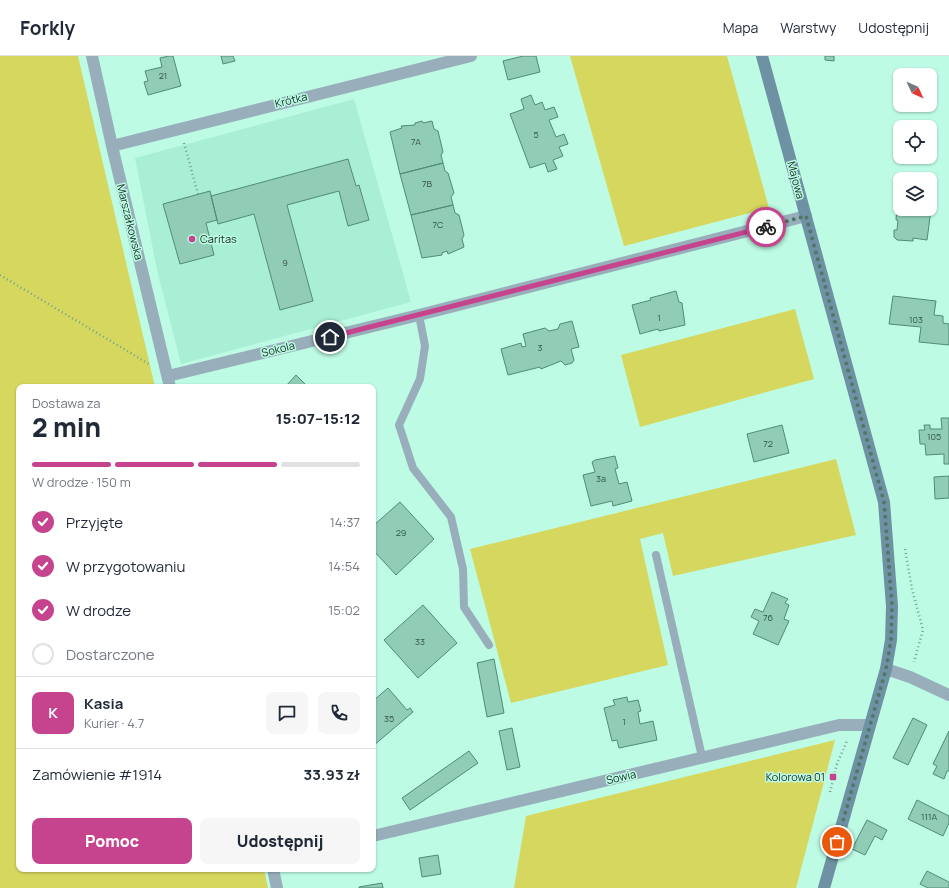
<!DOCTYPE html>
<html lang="pl">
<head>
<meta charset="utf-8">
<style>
	body { margin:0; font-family:Manrope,sans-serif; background:#f6f6f7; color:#1f2937; height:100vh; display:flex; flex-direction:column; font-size:15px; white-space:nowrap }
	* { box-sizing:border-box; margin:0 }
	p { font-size:13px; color:#747a83 }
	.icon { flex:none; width:22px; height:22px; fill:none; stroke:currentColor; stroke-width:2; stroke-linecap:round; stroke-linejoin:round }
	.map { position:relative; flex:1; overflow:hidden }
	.details { position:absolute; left:16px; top:328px; width:360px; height:488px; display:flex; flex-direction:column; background:#fff; border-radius:8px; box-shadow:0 1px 3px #0004 }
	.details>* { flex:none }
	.needle { width:26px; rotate:134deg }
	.buttons { position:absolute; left:893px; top:12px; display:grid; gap:8px }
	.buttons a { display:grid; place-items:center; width:44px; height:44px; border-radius:8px; background:#fff; box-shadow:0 1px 3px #0004; font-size:20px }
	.pin { position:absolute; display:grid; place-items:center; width:34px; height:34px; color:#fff; margin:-17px; border:2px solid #fff; border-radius:50%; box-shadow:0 1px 4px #0007 }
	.courier { position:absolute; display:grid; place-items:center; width:40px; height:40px; margin:-20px; border:3px solid #c6448d; border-radius:50%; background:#fff; color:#222; box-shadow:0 1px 5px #0007 }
	.headline em { font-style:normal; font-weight:800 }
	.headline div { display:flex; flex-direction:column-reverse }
	.headline { display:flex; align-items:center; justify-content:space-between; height:68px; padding:0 16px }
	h1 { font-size:26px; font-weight:800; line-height:30px }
	.bar { display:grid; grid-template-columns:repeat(4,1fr); gap:6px 4px; align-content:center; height:48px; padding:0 16px }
	.bar i { height:5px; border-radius:3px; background:#e0e1e3 }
	.bar .current { background:#c6448d }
	.bar p { grid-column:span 4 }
	.line { display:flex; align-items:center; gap:10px; padding:0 16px; border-top:1px solid #e0e1e3 }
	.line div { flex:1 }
	.round { display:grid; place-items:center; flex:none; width:42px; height:42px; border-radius:8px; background:#f6f6f7 }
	ol { padding:0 16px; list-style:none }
	li { display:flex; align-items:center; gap:12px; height:44px }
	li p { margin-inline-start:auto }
	li .icon { padding:4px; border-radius:50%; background:#c6448d; color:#fff; stroke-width:4 }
	li:last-child { color:#747a83 }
	li i { width:22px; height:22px; border:2px solid #e0e1e3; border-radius:50% }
	.action { display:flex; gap:8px; margin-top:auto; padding:8px 16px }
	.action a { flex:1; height:46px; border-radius:8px; background:#c6448d; color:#fff; font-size:16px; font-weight:800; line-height:46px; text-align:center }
	.action a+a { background:#f6f6f7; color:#1f2937 }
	header { display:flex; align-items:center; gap:24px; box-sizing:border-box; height:56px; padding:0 20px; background:#fff; border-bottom:1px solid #e0e1e3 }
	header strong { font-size:19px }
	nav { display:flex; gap:22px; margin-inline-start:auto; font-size:14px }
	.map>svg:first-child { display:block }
	.built { fill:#a9efd5 }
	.green { fill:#d6d75e }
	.building { fill:#90ccb6; stroke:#518b77 }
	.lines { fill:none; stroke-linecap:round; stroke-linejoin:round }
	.path { stroke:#74a191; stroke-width:2.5; stroke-dasharray:1 3; stroke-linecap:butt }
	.lane { stroke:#98afbb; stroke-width:8 }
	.street { stroke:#98afbb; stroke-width:12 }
	.secondary { stroke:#6e92a3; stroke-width:12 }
	.done { stroke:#507668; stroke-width:4; stroke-dasharray:0 7.2 }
	.route { stroke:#c6448d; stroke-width:5 }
	.poi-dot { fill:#c6448d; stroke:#bdfbe4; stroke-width:1.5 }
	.labels { text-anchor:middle; stroke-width:3; stroke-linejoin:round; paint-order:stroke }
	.number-label { font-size:9px; fill:#34564a }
	.street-label { font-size:11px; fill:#162e26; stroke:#bdfbe4 }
	.poi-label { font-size:11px; fill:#162e26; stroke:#bdfbe4; text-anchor:start }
</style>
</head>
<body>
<header>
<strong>Forkly</strong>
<nav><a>Mapa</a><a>Warstwy</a><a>Udostępnij</a></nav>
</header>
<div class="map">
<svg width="949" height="832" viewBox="0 0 949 832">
	<rect width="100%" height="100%" fill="#bdfbe4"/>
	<!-- built -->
	<path class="built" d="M354,43l57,203 -230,62 -24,-94 -22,-112z"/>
	<!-- green -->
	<path class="green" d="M0,0h78l77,331h-136v482h245l4,19h-268z
		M570,0h157l42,152 -145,38z
		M795,253l19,70 -174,48 -19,-72z
		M836,403l20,76 -183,41 -10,-43 -23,6 28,126 -157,38 -41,-154z
		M835,684l-39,148h-282l12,-72z"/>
	<!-- building -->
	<path class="building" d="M169,0h4l8,30 -33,9 -4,-13 4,-1 -3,-10 17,-4 -2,-9z
		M221,0h12l2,5 -12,3z
		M523,0h13l4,16 -32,8 -5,-19z
		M825,0h9v5l-9,-1z
		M531,39l4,10 7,-3 3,8 9,-3 4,10 -9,3 7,17 8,-3 4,10 -9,3 4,9 -10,4 4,9 -9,3 -3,-9 -15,5 -20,-54 14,-5 -3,-10z
		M422,65l1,2 9,-2 2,8 4,2 5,21 -2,3 2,8 -43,11 -10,-42 12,-4 -1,-2 14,-1v-2z
		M348,103l8,27 3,-1 10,35 -21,6 -9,-35 -52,14 26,96 -33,9 -26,-96 -36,10 -7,-28z
		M443,107l2,8 3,2 6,20 -3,4 2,8 -42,10 -11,-41z
		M904,119l28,3 -2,24h2l-5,38 -14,-2v3l-16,-1 -3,-3v-7h3l1,-10h-2l2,-25 2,1v13h30v-30h-30v9l-4,-1 1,-6z
		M210,135l7,29 -11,3 8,32 -34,9 -17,-60z
		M453,149l2,8 4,2 5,20 -2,4 2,8 -16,7 -1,-3 -5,2v2l-20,3 -11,-43z
		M676,235l3,11 3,1 3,22 -26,6 -1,-2 -18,5 -8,-29 19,-5 -1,-2z
		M893,240l43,5 -2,14 9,1v7l6,1v21l-30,-3 2,-15 -32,-3z
		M572,265l7,26 -8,2 3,11 -2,3 -7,2 -4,-4 -20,8 -1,-2 -32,8 -7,-26 20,-6 1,4 4,-1 -3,-12 22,-6 4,3 9,-2 2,-5z
		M296,319l12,12h-23z
		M941,362h8v46h-5v-10l-18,1 -1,-11h-5l-1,-14h6l-1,-5h6v4h12z
		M782,369l7,28 -35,9 -7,-28z
		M615,400l3,12 -3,1 4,15 8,-2 5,19 -19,5 -1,-5 -21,5 -8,-31 12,-3 -3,-10 3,-2z
		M949,420v22l-14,1 -1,-22z
		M400,446l34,37 -38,36 -23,-25v-24z
		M772,536l16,7 -3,4 4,2 -5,14 5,2 -11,24 -25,-11 6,-13 -8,-4 4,-8 8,3z
		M423,549l34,38 -39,35 -34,-38z
		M494,603l10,54 -17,4 -10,-54z
		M388,632l19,22 3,-2 3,4 -40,34v-45z
		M627,641l1,5 10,-2 3,11 -3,1 2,12 13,-3 4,19 -38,8 -2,-8 -5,1 -8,-33 11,-3 -2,-5z
		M913,662l14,7 -19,40 -15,-7z
		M512,672l8,39 -13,3 -8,-39z
		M949,675v40h-2l-3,8 -11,-5 4,-8 -4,-2z
		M469,695l9,12 -68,47 -8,-12z
		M917,744l32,16v7l-6,13 -35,-17z
		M867,764l20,10 -5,10 -7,-4 -10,19 -13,-6z
		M438,799l3,19 -19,3 -3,-19z
		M927,815l22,11v6h-21l-8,-4z
		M382,827l1,5h-24v-1z"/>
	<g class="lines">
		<!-- path -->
		<path class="path" d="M184,87l14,51
			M0,219l149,89
			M905,493l7,40 11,41 -9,32
			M830,736l7,-28 10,-23"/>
		<!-- lane -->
		<path class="lane" d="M419,259l6,31 -5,33 -21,46 14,43 38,49 12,52 1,38 25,38
			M656,499l46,202"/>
		<!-- street -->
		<path class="street" d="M92,0l20,90 58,241
			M112,90l359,-90
			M168,320l251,-61 387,-99
			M886,613l24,8 39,18
			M373,780l466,-111h30
			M273,813l4,19"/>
		<!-- secondary -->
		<path class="secondary" d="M762,0l122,446 8,104 -1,34 -5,29 -62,219"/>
	</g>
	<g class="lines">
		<!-- done -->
		<path class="done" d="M766,171l40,-11 78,286 8,104 -1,34 -5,29 -49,173"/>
		<!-- route -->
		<path class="route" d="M330,281l436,-110"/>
	</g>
	<!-- markers -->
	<g class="poi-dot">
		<circle cx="192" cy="183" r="4"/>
		<rect x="829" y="717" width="8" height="8" rx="2"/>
	</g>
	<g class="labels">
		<!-- number labels -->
		<g class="number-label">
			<text x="163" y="23">21</text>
			<text x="536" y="82">5</text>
			<text x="416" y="89">7A</text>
			<text x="427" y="131">7B</text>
			<text x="438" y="172">7C</text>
			<text x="285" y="210">9</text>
			<text x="659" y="265">1</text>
			<text x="916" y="267">103</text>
			<text x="540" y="295">3</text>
			<text x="934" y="384">105</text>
			<text x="768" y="391">72</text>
			<text x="601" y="426">3a</text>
			<text x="401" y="480">29</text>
			<text x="768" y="565">76</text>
			<text x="420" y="589">33</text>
			<text x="389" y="666">35</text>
			<text x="624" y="669">1</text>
			<text x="929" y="764">111A</text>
		</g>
		<!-- street labels -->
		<g class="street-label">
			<text transform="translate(291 44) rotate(-14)" y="4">Krótka</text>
			<text transform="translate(796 124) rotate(75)" y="4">Majowa</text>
			<text transform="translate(130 166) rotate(76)" y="4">Marszałkowska</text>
			<text transform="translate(278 293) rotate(-14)" y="4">Sokola</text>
			<text transform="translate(621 721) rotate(-13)" y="4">Sowia</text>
		</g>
		<!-- poi labels -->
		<g class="poi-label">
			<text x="200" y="187">Caritas</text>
			<text x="825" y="725" text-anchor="end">Kolorowa 01</text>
		</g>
	</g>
</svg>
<div class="buttons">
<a><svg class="needle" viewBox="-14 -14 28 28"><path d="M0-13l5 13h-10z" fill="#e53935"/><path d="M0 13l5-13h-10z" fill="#747a83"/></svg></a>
<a><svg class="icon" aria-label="locate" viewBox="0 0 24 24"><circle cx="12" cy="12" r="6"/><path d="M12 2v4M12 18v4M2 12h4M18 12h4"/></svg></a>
<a><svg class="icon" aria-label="layers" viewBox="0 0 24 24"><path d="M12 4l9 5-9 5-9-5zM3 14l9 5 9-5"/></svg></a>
</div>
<div class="pin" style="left:837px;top:786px;background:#ea580c"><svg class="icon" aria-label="bag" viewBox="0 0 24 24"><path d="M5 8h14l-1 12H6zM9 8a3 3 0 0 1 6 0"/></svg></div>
<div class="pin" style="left:330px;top:281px;background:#1f2937"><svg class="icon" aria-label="home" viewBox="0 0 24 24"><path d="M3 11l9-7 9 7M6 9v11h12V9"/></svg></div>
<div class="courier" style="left:766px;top:171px"><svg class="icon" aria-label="bike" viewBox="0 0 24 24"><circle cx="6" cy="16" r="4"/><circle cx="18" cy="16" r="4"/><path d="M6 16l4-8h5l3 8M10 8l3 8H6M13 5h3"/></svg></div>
<section class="details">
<div class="headline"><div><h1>2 min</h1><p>Dostawa za</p></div><em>15:07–15:12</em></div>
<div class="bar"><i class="current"></i><i class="current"></i><i class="current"></i><i></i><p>W drodze · 150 m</p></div>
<ol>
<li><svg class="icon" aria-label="check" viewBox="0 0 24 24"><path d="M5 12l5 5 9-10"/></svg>Przyjęte<p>14:37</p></li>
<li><svg class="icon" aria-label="check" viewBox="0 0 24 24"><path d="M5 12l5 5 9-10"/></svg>W przygotowaniu<p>14:54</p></li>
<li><svg class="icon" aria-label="check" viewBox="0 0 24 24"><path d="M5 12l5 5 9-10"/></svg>W drodze<p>15:02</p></li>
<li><i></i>Dostarczone</li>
</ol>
<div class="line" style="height:72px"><b class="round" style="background:#c6448d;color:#fff">K</b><div><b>Kasia</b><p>Kurier · 4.7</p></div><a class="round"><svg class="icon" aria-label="chat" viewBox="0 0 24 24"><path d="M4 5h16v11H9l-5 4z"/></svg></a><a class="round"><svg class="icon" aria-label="phone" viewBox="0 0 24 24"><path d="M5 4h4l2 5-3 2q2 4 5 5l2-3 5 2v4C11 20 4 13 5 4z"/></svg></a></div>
<div class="line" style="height:52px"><div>Zamówienie #1914</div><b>33.93 zł</b></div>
<div class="action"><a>Pomoc</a><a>Udostępnij</a></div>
</section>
</div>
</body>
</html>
